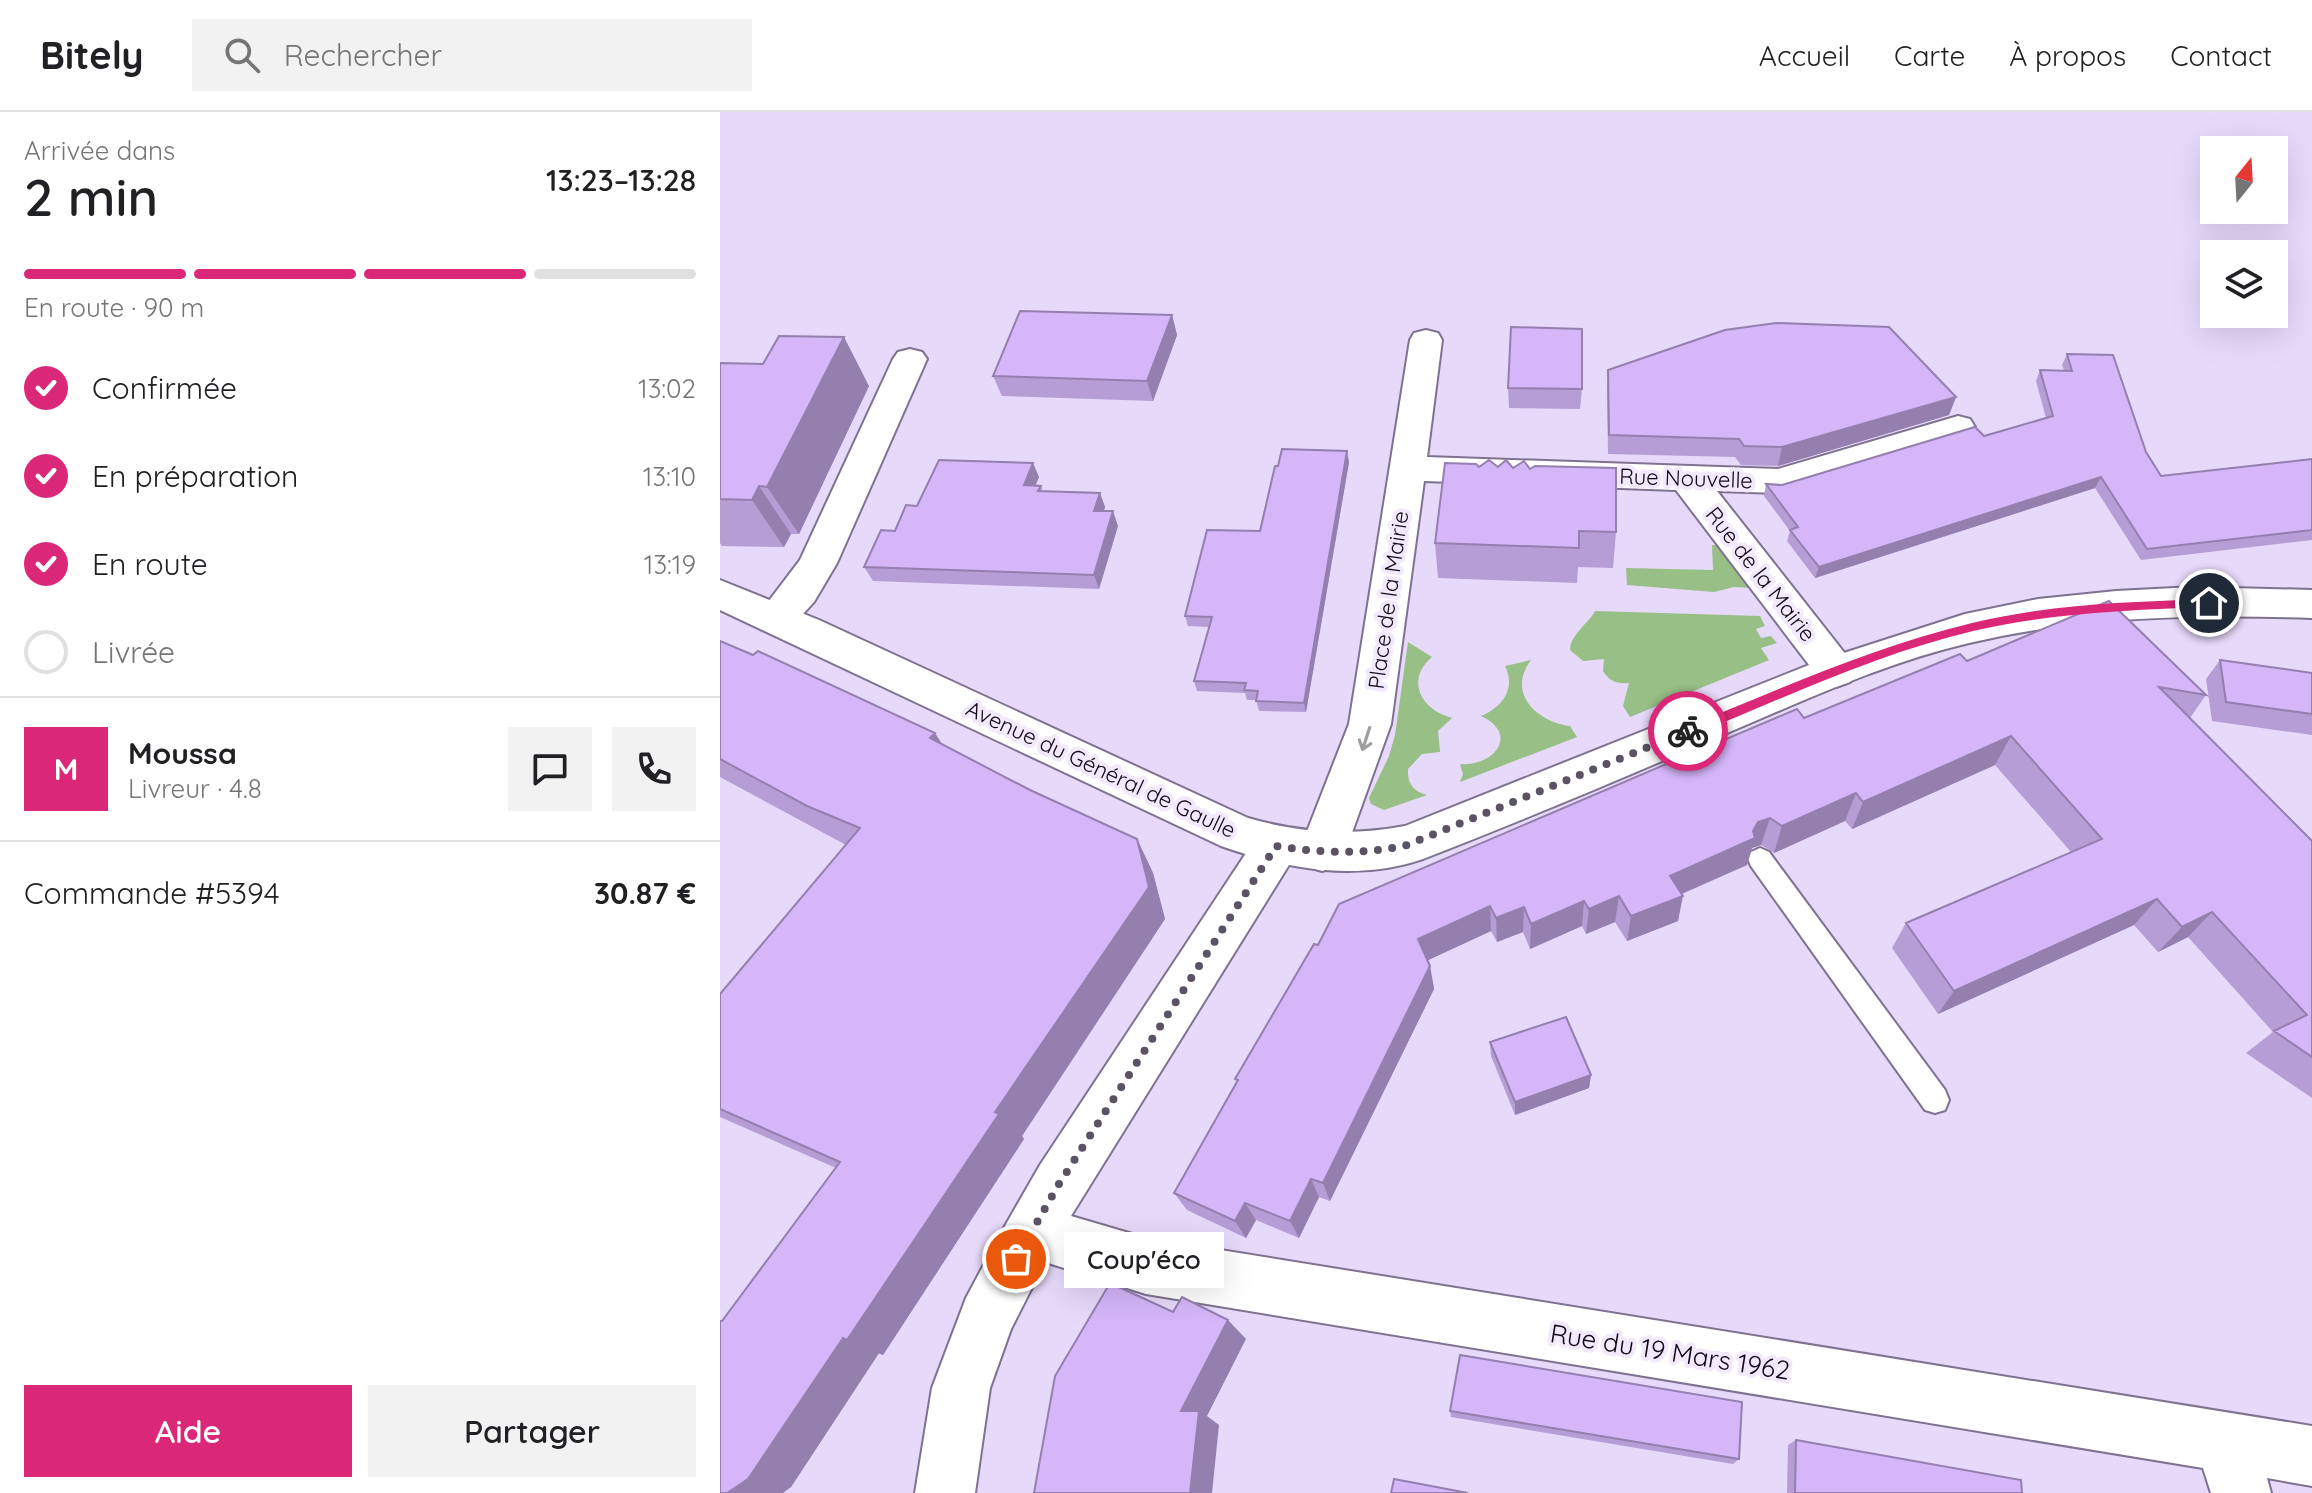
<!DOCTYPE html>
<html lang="fr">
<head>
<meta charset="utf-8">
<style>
	body { margin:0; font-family:Quicksand,sans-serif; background:#f2f2f2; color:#202124; height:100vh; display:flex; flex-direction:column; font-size:30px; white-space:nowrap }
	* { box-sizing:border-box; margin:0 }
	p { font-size:26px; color:#757577 }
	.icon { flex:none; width:44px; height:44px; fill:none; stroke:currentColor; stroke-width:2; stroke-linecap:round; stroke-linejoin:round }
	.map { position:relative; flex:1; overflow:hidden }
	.drawer { display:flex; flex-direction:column; background:#fff; width:720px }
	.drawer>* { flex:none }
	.needle { width:52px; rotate:18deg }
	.buttons { position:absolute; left:1480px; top:24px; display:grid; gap:16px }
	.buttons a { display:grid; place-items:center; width:88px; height:88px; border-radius:0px; background:#fff; box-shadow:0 8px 32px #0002; font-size:40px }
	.pin { position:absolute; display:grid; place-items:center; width:68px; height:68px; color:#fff; margin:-34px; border:4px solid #fff; border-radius:50%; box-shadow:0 2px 8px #0007 }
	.courier { position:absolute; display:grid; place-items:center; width:80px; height:80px; margin:-40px; border:6px solid #db2777; border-radius:50%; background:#fff; color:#222; box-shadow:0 2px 10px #0007 }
	.bubble { position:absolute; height:56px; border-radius:0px; background:#fff; box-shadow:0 8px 32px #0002; font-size:26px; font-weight:600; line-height:56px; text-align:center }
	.summary em { font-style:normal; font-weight:600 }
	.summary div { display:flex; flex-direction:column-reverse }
	.summary { display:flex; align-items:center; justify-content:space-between; height:136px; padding:0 24px }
	h1 { font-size:52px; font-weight:600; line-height:60px }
	.bar { display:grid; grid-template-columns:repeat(4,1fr); gap:12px 8px; align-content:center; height:96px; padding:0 24px }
	.bar i { height:10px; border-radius:6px; background:#e0e0e0 }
	.bar .active { background:#db2777 }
	.bar p { grid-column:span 4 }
	.line { display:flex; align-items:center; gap:20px; padding:0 24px; border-top:2px solid #e0e0e0 }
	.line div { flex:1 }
	.round { display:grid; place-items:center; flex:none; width:84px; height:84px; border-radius:0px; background:#f2f2f2 }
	ol { padding:0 24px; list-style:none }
	li { display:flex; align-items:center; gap:24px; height:88px }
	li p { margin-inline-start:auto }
	li .icon { padding:8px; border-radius:50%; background:#db2777; color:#fff; stroke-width:4 }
	li:last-child { color:#757577 }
	li i { width:44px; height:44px; border:4px solid #e0e0e0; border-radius:50% }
	.cta { display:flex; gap:16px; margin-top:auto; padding:16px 24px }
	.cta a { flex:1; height:92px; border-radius:0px; background:#db2777; color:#fff; font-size:32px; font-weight:600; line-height:92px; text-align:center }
	.cta a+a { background:#f2f2f2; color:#202124 }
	header { display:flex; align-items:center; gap:48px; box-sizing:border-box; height:112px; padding:0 40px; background:#fff; border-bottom:2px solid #e0e0e0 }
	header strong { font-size:38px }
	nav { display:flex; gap:44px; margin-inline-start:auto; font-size:28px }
	.search { width:560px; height:72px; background:#f2f2f2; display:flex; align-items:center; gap:20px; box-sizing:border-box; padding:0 28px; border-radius:0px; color:#757577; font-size:30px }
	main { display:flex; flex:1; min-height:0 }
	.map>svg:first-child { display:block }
	.green { fill:#98bf86 }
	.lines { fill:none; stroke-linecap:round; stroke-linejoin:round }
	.service-casing { stroke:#7f7290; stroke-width:4 }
	.minor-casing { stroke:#7f7290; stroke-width:4 }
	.tertiary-casing { stroke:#7f7290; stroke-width:4 }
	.service { fill:#fff; fill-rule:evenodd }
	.minor { fill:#fff; fill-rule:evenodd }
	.tertiary { fill:#fff; fill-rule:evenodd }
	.wall { fill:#b69dd6 }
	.shaded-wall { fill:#947fae }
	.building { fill:#d4b6f9; stroke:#947fae; stroke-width:2 }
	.oneway { stroke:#9f9da1 }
	.route { fill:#db2777 }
	.done { stroke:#5b5264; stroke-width:8; stroke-dasharray:0 14.4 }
	.labels { text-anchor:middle; stroke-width:8; stroke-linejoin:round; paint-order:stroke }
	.street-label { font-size:22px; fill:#0f0a14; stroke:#f2e9fd }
	.near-street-label { font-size:26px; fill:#0f0a14; stroke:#f2e9fd }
</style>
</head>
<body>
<header>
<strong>Bitely</strong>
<div class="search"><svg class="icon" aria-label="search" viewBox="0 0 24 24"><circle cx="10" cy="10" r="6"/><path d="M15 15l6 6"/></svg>Rechercher</div>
<nav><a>Accueil</a><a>Carte</a><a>À propos</a><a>Contact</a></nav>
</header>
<main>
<section class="drawer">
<div class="summary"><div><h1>2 min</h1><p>Arrivée dans</p></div><em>13:23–13:28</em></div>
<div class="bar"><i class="active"></i><i class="active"></i><i class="active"></i><i></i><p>En route · 90 m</p></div>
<ol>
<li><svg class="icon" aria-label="check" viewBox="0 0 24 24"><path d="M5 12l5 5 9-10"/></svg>Confirmée<p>13:02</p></li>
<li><svg class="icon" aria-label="check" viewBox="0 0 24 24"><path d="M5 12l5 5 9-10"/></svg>En préparation<p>13:10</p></li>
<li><svg class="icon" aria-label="check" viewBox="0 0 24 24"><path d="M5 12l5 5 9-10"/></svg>En route<p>13:19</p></li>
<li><i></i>Livrée</li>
</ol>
<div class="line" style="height:144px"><b class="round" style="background:#db2777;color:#fff">M</b><div><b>Moussa</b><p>Livreur · 4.8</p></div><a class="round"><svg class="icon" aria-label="chat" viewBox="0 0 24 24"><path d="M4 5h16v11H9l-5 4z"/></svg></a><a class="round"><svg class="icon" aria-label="phone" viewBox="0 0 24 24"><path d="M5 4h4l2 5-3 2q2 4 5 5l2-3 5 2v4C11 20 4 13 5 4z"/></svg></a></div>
<div class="line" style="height:104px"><div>Commande #5394</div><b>30.87 €</b></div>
<div class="cta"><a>Aide</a><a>Partager</a></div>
</section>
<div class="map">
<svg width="1592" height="1381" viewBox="0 0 1592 1381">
	<rect width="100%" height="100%" fill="#e7d9fa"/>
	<!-- green -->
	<path class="green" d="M992,433h9l32,43 -19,-1 -20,5 -87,-7 -1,-17 87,2z
		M875,499l165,5 5,10 -9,3 5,9 10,-2 6,7 -16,5 8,12 -139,57 -7,-11 6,-23c-12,1 -20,-2 -26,-12l1,-12 -21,2 -13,-11c0,-15 18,-26 25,-39z
		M688,530l24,15c-27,23 -11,53 20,61l-14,13 2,21 -18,2 -14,15c-1,14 5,22 19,26l-43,15 -13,-6 -2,-6 20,-42 6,-21z
		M811,548c-25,33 6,62 39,66l7,11 -117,45 3,-8 -3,-10c34,3 60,-30 21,-48 22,-9 35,-28 24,-50z"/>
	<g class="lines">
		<defs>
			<path id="service" d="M1040,736l9,4 176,238 4,10 -4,10 -10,3 -10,-3 -174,-244 -3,-7 3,-7z"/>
			<path id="minor" d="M706,218l12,3 4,7 -15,117 351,12 180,-53 12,3 5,8 -5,8 -191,58 -62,-2 133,169 6,11 -6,11 -14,5 -14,-5 -146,-192 -252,-9 -33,243 -46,128 -7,14 -16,5 -16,-5 -7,-14 50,-128 61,-384 4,-7z
				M190,237l12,3 5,7 -90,204 -23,39 -24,26 -14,5 -14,-5 -6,-10 44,-58 93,-201 5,-7z
				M556,715l16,5 7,14 -7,14 -221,356 75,22 1166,188v60l-45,-8 4,15h-60l-8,-25 -1057,-174 -101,-32 -34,67 -21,59 -15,105h-60l17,-105 34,-90 31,-58 43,-75 220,-333z"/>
			<path id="tertiary" d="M0,468l99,40 429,198c52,15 104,18 157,8l414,-165 146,-47 73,-15 78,-8 78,-4 118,3v28c-115,-4 -230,-2 -343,25 -86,20 -168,59 -249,93 -99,43 -197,84 -297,123 -67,23 -137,10 -202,-13l-501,-236z"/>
		</defs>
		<!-- service casing -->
		<use href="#service" class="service-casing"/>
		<!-- minor casing -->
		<use href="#minor" class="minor-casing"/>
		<!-- tertiary casing -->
		<use href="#tertiary" class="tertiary-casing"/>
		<!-- service -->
		<use href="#service" class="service"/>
		<!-- minor -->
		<use href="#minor" class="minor"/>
		<!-- tertiary -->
		<use href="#tertiary" class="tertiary"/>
	</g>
	<!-- wall -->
	<path class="wall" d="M452,203l5,20 -24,66 -151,-5 -9,-20z
		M1347,242l79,98 15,24 151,-17v81l-171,20 -46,-72 -280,90 -28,-37 3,-10 -26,-35 2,-12 16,1 202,-49 62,-18 -10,-37 4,-11h24l-2,-5z
		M0,251l149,23 -70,148h-8l-7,13 -62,-1 -2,-3z
		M888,258l348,27 -7,18 -171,51 -37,-1 -6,-8 -127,-3 -1,-65z
		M788,276l74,1 -2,20 -71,-1z
		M629,350l-43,250 -47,-1 -3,-11h-9l-2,-7 -48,-2 -3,-10 15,-54 -21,-1 -3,-10 75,-85 18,-65z
		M759,355l51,2 86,63 -3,36 -35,-1 -1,16 -139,-5 -3,-35z
		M319,365l-4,8 6,1 2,6 57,1 5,14 -1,4 14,15 -19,63 -226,-8 -9,-14 31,-36z
		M1389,489l97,94 -16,23 122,123v257l-66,-45 27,-21 -85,-95 -30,15 -24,-27 -196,89 -46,-66 14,-25 165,-71 -76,-87 -143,64 -7,-8 -71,32 -13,-8 -9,3 -5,17 -65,29 -4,27 -51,20 -12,-19 -29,12 -4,-8 -52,23 -7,-17 -26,10 -6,-11 -63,29 2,6 4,23 -104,212 -11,-4 -20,41 -43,-18 -10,18 -59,-28 -13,-17 63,-110 -2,-4 83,-134 388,-186 9,-1 4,-16 85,-24 163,-57z
		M0,529l222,103 88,46 107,49 16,34 12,46 -143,217 2,3 -141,216 -4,-2 -88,134 -69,-166 114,-153 -116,-51v-123l126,-149 -126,-68z
		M1500,548l92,13v62l-100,-14 -6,-42z
		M770,930l101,33 -2,13 -74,27 -24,-59z
		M730,1299l289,48 -6,5 -282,-47z
		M1076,1328l226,53h-235l1,-48z"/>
	<!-- shaded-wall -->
	<path class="shaded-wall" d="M452,203l5,20 -24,66 -6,-20z
		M124,225l25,49 -70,148 -32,-47z
		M1236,285l-7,18 -171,51 4,-19z
		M627,339l2,11 -43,250 -2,-9z
		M313,351l6,14 -9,22 -6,-14z
		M1381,365l-6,11 -280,90 4,-11z
		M39,374l32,48 -7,13 -32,-47z
		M380,381l5,14 -6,18 -5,-14z
		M393,399l5,15 -19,63 -5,-14z
		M215,621l23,36 -28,-31z
		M1291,624l-16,29 -143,64 11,-27z
		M1136,681l-11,28 -71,32 8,-27z
		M1050,706l-9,27 -9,3 -5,17 -82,36 5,-25 88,-54z
		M417,727l16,34 12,46 -143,217 2,3 -141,216 -36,-15 148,-228z
		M899,784l-4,26 -29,12 3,-25z
		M963,784l-5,25 -51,20 4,-25z
		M1437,787l-23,26 -196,89 16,-23z
		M864,789l-2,25 -52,23 1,-25z
		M770,794l1,25 -69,32 -4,-24z
		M804,795l-1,25 -26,10 -1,-24z
		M1492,800l-24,25 -30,15 24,-25z
		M710,854l4,23 -104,212 -7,-18z
		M871,963l-2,13 -74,27v-13z
		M591,1067l8,18 -20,41 -9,-17z
		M525,1091l11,17 -10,18 -11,-17z
		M508,1208l18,19 -39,77 12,9 -7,68h-22l-9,-82z
		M123,1226l36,15 -88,134 -8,6h-56z"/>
	<!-- building -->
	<path class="building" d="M300,199l152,4 -25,66 -154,-5z
		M1056,211l113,4 67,70 -174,50 -38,-1 -5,-7 -130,-4 -1,-65 117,-40z
		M791,215l71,2v60l-74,-1z
		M59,224l65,1 -77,150 -8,-1 -7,14 -32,-1v-136l43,1z
		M1347,242l46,1 33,97 15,24 151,-17v71l-165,19 -46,-72 -282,90 -29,-37 8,-3 -32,-43 16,1 193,-58 9,9 69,-20 -13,-46 32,1z
		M562,337l65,2 -43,252 -48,-2 2,-10 -14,-1 2,-7 -52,-2 18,-64 -27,-1 22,-86 53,1 15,-65h3z
		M219,348l94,3 -9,22 17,1 -3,5 62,2 -6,18h19l-19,64 -230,-8 17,-37 14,1 11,-26 11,1z
		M769,348l9,7 8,-7 7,8 11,-7 6,8 5,-3 81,2v64l-37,-1v17l-144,-5 10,-80 31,1 3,3z
		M1389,489l97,94 -47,-8 153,154v216l-38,-26 33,-16 -95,-103 -30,15 -25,-28 -203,92 -48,-68 196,-84 -91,-103 -148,66 -7,-9 -74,33 -12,-8 -12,4 -5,9 2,7 -85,38 13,20 -52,20 -12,-20 -30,13 -5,-8 -53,23 -7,-17 -28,11 -6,-12 -72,33 12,27 -107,217 -12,-4 -21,42 -45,-18 -10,18 -61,-28 64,-113 -3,-1 79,-135 4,1 21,-41 353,-151 14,6 9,-1 6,-9 -2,-7 78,-33 7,9 156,-64 7,7z
		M0,529l33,14 5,-4 177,82 -5,5 100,52 107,49 12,48 -154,225 4,2 -152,226 -4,-2 -95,141 -21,14h-7v-172h2l118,-159 -120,-53v-115l140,-166 -53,-22 -87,-47z
		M1500,548l92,13v41l-86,-12z
		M846,905l25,58 -76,27 -25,-60z
		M390,1171l63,29 9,-15 46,23 -47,91h18l-9,82h-156l21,-117z
		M740,1243l282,47 -3,57 -289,-48z
		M1076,1328l225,40 1,13h-227z
		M674,1367l74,14h-77z"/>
	<!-- one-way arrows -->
	<defs><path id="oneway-shaft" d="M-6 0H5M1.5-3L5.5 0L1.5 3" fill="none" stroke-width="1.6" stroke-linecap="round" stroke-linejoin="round" transform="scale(2)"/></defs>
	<use class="oneway" href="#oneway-shaft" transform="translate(646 627) rotate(108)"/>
	<!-- route -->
	<path class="route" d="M1489,487l6,4 -6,4c-80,3 -158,6 -236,24 -97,23 -189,67 -280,104l-5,1 -6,-5 2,-3c94,-38 188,-81 288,-105 78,-19 157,-21 237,-24z"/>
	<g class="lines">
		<!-- done -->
		<path class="done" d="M296,1147l43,-75 217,-338c44,7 87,9 131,-1l281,-114"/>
	</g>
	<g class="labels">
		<!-- street labels -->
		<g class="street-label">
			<text transform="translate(966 366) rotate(2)" y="8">Rue Nouvelle</text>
			<text transform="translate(1041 462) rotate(52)" y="8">Rue de la Mairie</text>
			<text transform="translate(668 488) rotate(-82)" y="8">Place de la Mairie</text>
			<text transform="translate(381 657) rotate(25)" y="8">Avenue du Général de Gaulle</text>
		</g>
		<!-- near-street labels -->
		<g class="near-street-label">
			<text transform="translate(950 1240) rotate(9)" y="9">Rue du 19 Mars 1962</text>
		</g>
	</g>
</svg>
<div class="buttons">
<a><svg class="needle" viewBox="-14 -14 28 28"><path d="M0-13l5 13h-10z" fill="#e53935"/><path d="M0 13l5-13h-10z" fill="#757577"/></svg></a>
<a><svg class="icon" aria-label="layers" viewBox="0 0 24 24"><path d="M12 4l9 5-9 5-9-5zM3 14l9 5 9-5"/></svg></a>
</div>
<div class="pin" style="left:296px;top:1147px;background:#ea580c"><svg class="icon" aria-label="bag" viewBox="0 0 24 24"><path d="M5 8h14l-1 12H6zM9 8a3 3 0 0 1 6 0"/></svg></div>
<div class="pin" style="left:1489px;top:491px;background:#1f2937"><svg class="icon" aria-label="home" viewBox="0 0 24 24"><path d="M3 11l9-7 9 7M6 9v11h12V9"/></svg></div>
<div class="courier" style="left:968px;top:619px"><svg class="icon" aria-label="bike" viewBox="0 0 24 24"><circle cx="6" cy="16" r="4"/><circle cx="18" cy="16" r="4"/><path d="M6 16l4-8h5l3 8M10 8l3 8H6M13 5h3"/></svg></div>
<div class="bubble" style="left:344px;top:1120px;width:160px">Coup'éco</div>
</div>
</main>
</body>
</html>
